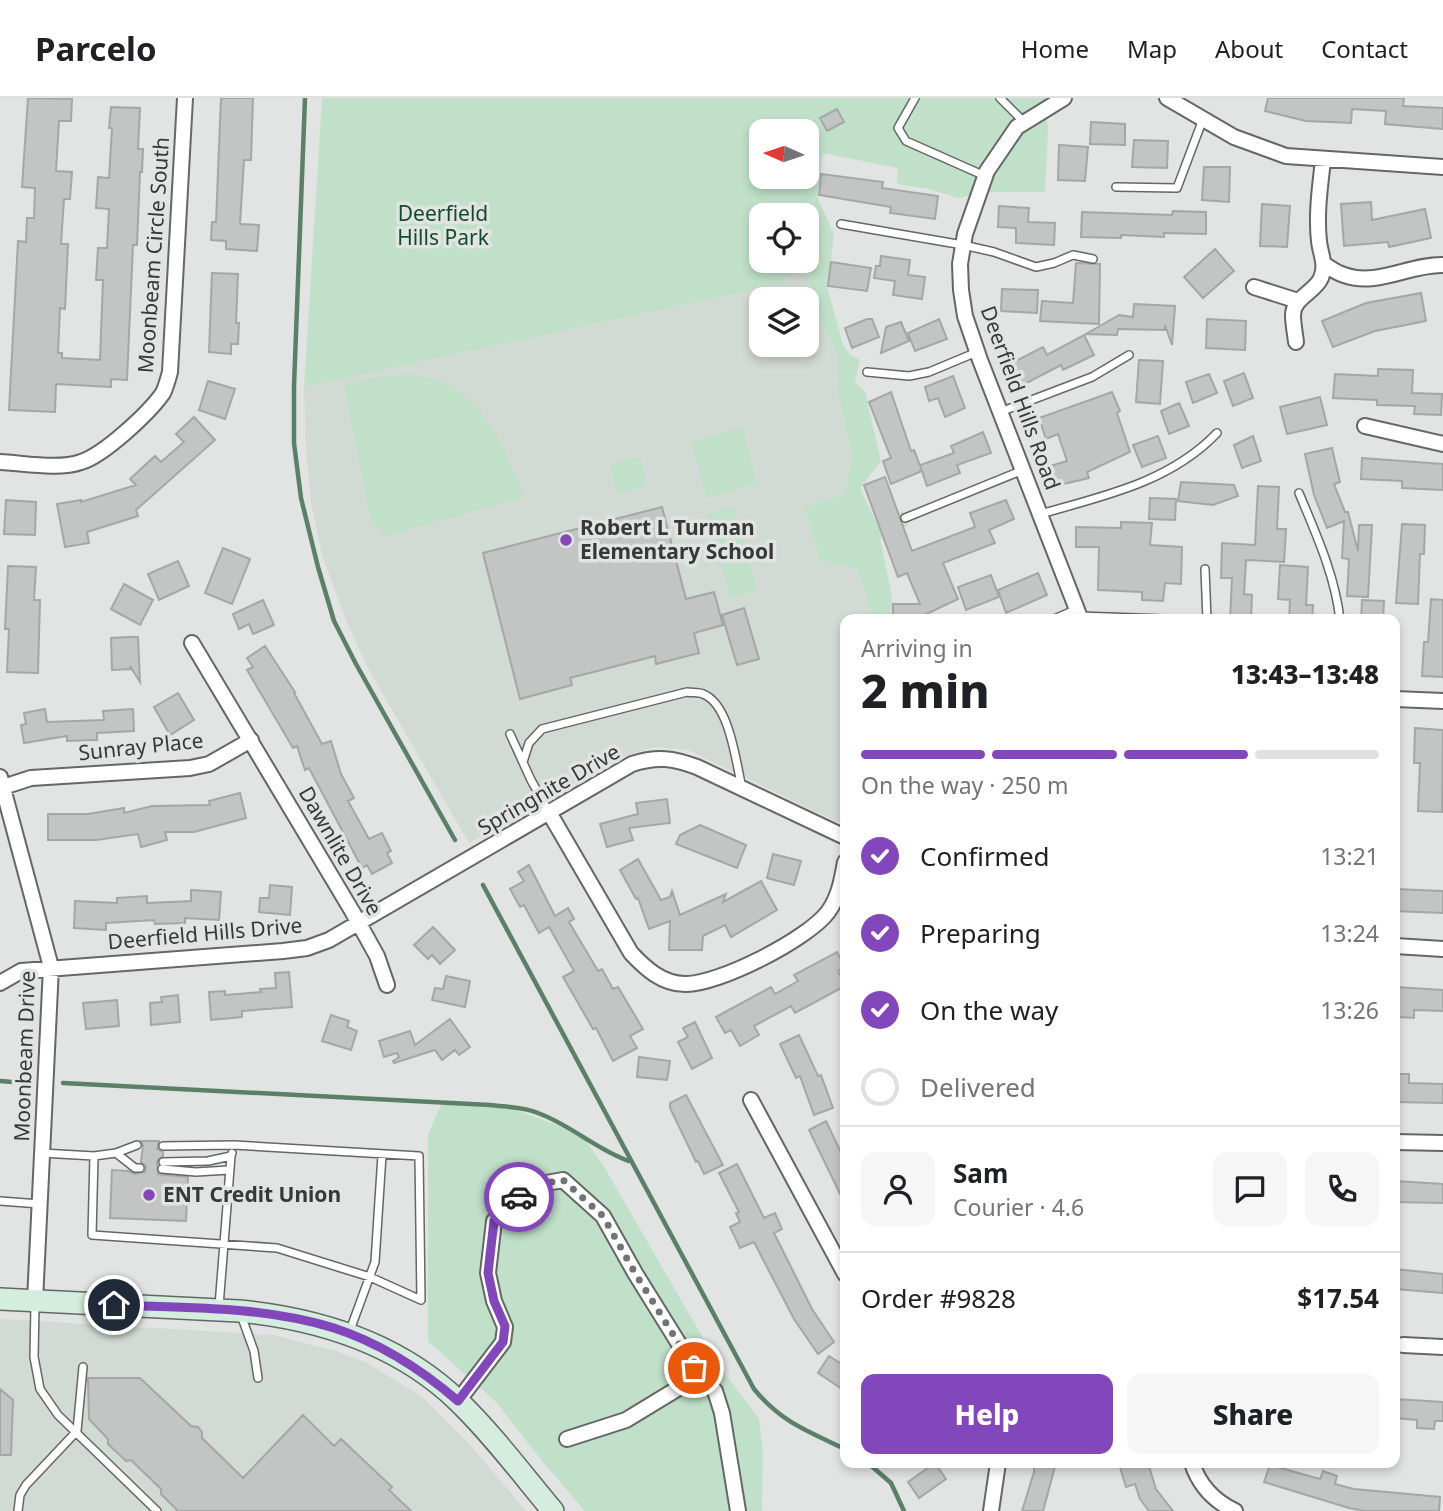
<!DOCTYPE html>
<html lang="en">
<head>
<meta charset="utf-8">
<style>
	body { margin:0; font-family:"Noto Sans",sans-serif; background:#f6f6f6; color:#202124; height:100vh; display:flex; flex-direction:column; font-size:26px; white-space:nowrap }
	* { box-sizing:border-box; margin:0 }
	p { font-size:23px; color:#757577 }
	.icon { flex:none; width:38px; height:38px; fill:none; stroke:currentColor; stroke-width:2; stroke-linecap:round; stroke-linejoin:round }
	.map { position:relative; flex:1; overflow:hidden }
	.panel { position:absolute; left:840px; top:516px; width:560px; height:854px; display:flex; flex-direction:column; background:#fff; border-radius:14px; box-shadow:0 4px 10px #0003 }
	.panel>* { flex:none }
	.needle { width:46px; rotate:273deg }
	.controls { position:absolute; left:749px; top:21px; display:grid; gap:14px }
	.controls a { display:grid; place-items:center; width:70px; height:70px; border-radius:14px; background:#fff; box-shadow:0 4px 10px #0003; font-size:35px }
	.pin { position:absolute; display:grid; place-items:center; width:60px; height:60px; color:#fff; margin:-30px; border:4px solid #fff; border-radius:50%; box-shadow:0 2px 7px #0007 }
	.courier { position:absolute; display:grid; place-items:center; width:70px; height:70px; margin:-35px; border:5px solid #8347bc; border-radius:50%; background:#fff; color:#222; box-shadow:0 2px 9px #0007 }
	.summary em { font-style:normal; font-weight:800 }
	.summary div { display:flex; flex-direction:column-reverse }
	.summary { display:flex; align-items:center; justify-content:space-between; height:119px; padding:0 21px }
	h1 { font-size:46px; font-weight:800; line-height:52px }
	.bar { display:grid; grid-template-columns:repeat(4,1fr); gap:10px 7px; align-content:center; height:84px; padding:0 21px }
	.bar i { height:9px; border-radius:5px; background:#e0e0e0 }
	.bar .selected { background:#8347bc }
	.bar p { grid-column:span 4 }
	.line { display:flex; align-items:center; gap:18px; padding:0 21px; border-top:2px solid #e0e0e0 }
	.line div { flex:1 }
	.round { display:grid; place-items:center; flex:none; width:74px; height:74px; border-radius:14px; background:#f6f6f6 }
	ol { padding:0 21px; list-style:none }
	li { display:flex; align-items:center; gap:21px; height:77px }
	li p { margin-inline-start:auto }
	li .icon { padding:7px; border-radius:50%; background:#8347bc; color:#fff; stroke-width:4 }
	li:last-child { color:#757577 }
	li i { width:38px; height:38px; border:4px solid #e0e0e0; border-radius:50% }
	.cta { display:flex; gap:14px; margin-top:auto; padding:14px 21px }
	.cta a { flex:1; height:80px; border-radius:14px; background:#8347bc; color:#fff; font-size:28px; font-weight:800; line-height:80px; text-align:center }
	.cta a+a { background:#f6f6f6; color:#202124 }
	header { display:flex; align-items:center; gap:42px; box-sizing:border-box; height:98px; padding:0 35px; background:#fff; border-bottom:2px solid #e0e0e0 }
	header strong { font-size:33px }
	nav { display:flex; gap:38px; margin-inline-start:auto; font-size:24px }
	.map>svg:first-child { display:block }
	.built { fill:#d1dad3; fill-rule:evenodd }
	.green { fill:#c0e0c9; fill-rule:evenodd }
	.lines { fill:none; stroke-linecap:round; stroke-linejoin:round }
	.stream { stroke:#5b7f67; stroke-width:4.5 }
	.building { fill:#c2c5c3; stroke:#a4a7a5; stroke-width:2 }
	.lane-casing { stroke:#646765; stroke-width:10 }
	.street-casing { stroke:#646765; stroke-width:18 }
	.secondary-casing { stroke:#646765; stroke-width:24 }
	.lane { stroke:#fff; stroke-width:7 }
	.street { stroke:#fff; stroke-width:14 }
	.secondary { stroke:#d5edde; stroke-width:21 }
	.done { stroke:#727473; stroke-width:7; stroke-dasharray:0 12.6 }
	.route { stroke:#8347bc; stroke-width:9 }
	.poi-dot { fill:#8347bc; stroke:#e1e4e2; stroke-width:2.5 }
	.labels { text-anchor:middle; stroke-width:7; stroke-linejoin:round; paint-order:stroke }
	.park-label { font-size:21px; fill:#104c2b; stroke:#e1e4e2 }
	.street-label { font-size:21px; fill:#373837; stroke:#e1e4e2 }
	.poi-label { font-size:21px; font-weight:bold; fill:#373837; stroke:#e1e4e2; text-anchor:start }
</style>
</head>
<body>
<header>
<strong>Parcelo</strong>
<nav><a>Home</a><a>Map</a><a>About</a><a>Contact</a></nav>
</header>
<div class="map">
<svg width="1443" height="1413" viewBox="0 0 1443 1413">
	<rect width="100%" height="100%" fill="#e1e4e2"/>
	<!-- built -->
	<path class="built" d="M811,162l-1,31 27,64 1,39 15,65 -9,35 -40,15 16,51 38,10 14,49 -27,1v204l-10,-3 -147,-71 -34,-3 -35,11 -150,85 -101,-175 -22,-48 -24,-65 -11,-53 -5,-53 -2,-62 475,-103zM761,201h46v46h-46z
		M0,1221l273,16 63,16 31,12 55,34 50,50 54,64h-526z"/>
	<!-- green -->
	<path class="green" d="M322,0h723l3,31 -3,63h-52l-35,6 -29,-9 -32,-5 1,-16 -75,-15 -6,43 17,39 -7,51 16,59 8,10 9,5 -5,22 10,10 16,69 -21,27 15,32 28,-8 5,14 -28,12 12,59 -1,22h-19l-14,-49 -38,-10 -16,-52 40,-14 9,-35 -15,-65 -1,-39 -28,-64 2,-30 -32,23 -475,103zM761,33h46v46h-46zM761,117h46v46h-46z
		M415,277c10,2 23,3 31,8 43,23 61,71 78,114l-139,39 -14,-16 -27,-135 40,-9z
		M742,329l15,56 -50,15 -16,-56z
		M640,359l7,29 -30,7 -7,-29z
		M734,409l23,83 -26,8 -24,-84z
		M442,1005l71,6 68,25 22,31 115,199 41,55 4,34 -1,58h-177l-42,-49 -47,-60 -68,-61v-207z"/>
	<g class="lines">
		<!-- stream -->
		<path class="stream" d="M305,0l-11,288v57l7,55 17,69 16,54 22,43 99,176
			M483,787l271,504c27,33 53,42 91,60
			M0,983l25,2
			M63,985l427,22c15,2 34,2 48,8 33,12 59,37 91,48
			M868,1365l23,20 13,28"/>
	</g>
	<!-- building -->
	<path class="building" d="M28,0l44,1 -1,22h-12l-3,50 16,1 -2,27h-6l-3,45h7l-3,65 -5,-1 -2,45h4v5l38,2 3,-80h-7l2,-32h9l2,-39 -13,-1 2,-31 11,1 3,-50h-3l2,-21 29,1 -2,41h5l-1,23h-2l-3,73h-4l-6,135 -16,-1v8l-55,-3 -1,28 -46,-2 9,-169 8,1 1,-24h7l1,-30 -13,-1z
		M221,0h32l-2,62h-7l-4,64 19,1 -2,26 -31,-2v-8l-15,-1 1,-18h4z
		M1268,0h136l-1,8 40,2v21l-58,-5 1,-13 -34,-2 -1,14 -45,-2 -41,-10z
		M837,11l7,13 -17,9 -7,-13z
		M1091,24l34,2v21l-35,-1z
		M1134,42l34,1 -1,27 -35,-1z
		M1059,47l29,2 -3,34 -27,-1z
		M1204,69h26l-1,35 -27,-2z
		M821,76l62,8 -1,6 56,8 -3,23 -45,-6 1,-6 -72,-12z
		M1371,104l1,18 53,-11 6,29 -42,9 -1,-5 -44,4 -3,-42z
		M1262,106l28,2 -3,41 -27,-1z
		M999,108l30,2 -1,14 27,1 -1,22 -38,-2v-15l-18,-1z
		M1173,113l33,1v22l-42,-1v4l-43,-2v3l-40,-1 1,-25 90,3z
		M1215,151l19,22 -31,27 -19,-21z
		M881,158l29,4 -2,15 17,2 -3,22 -29,-4 2,-14 -21,-3 2,-12h4z
		M831,164l40,6 -4,23 -39,-5z
		M1076,165l24,1 -1,60 -59,-3 2,-20 31,2z
		M212,175l26,1 -2,49h3l-1,21h-7v10l-22,-2z
		M1002,191l36,1 -1,23 -36,-2z
		M1421,195l5,28 -51,10 -42,16 -11,-26 44,-18z
		M1134,206l41,2 -3,39 -7,-20v5l-47,-1 -1,6 -31,-1 33,-19 14,2z
		M867,221h5l7,18 -27,11 -7,-20z
		M939,221l8,20 -32,12 -7,-18z
		M1207,221l39,2 -1,29 -39,-2z
		M901,224l8,19 -28,12 5,-26z
		M1084,237l10,20 -31,15 -2,-5 -44,23 -11,-22 37,-19 4,8z
		M1139,262l24,1 -3,43 -24,-2z
		M1378,271l35,1 -1,23 30,1 -1,21 -27,-1 1,-8 -38,-1v-5l-44,-2 2,-24 43,2z
		M1244,275l9,25 -20,8 -9,-25z
		M1209,276l8,19 -24,10 -7,-21z
		M953,278l12,32 -20,9 -7,-19 -9,3 -4,-14z
		M208,283l27,8 -10,30 -26,-9z
		M891,294l20,59 3,-1 8,21 -31,13 -8,-23 8,-3 -22,-56z
		M1112,294l8,19 -3,2 13,39 -43,20 2,6 -34,8 -5,-20 17,-5 -9,-27 -12,5 -7,-21z
		M1320,299l7,28 -40,9 -7,-27z
		M1179,305l10,23 -20,8 -8,-23z
		M194,319l21,23 -79,70 2,6 -51,16 2,11 -24,4 -8,-43 24,-4v2l55,-17 -6,-6 25,-23 6,6 23,-20 -8,-8z
		M983,334l8,21 -34,12 3,8 -33,13 -7,-21 34,-12 -3,-7z
		M1158,338l8,22 -24,9 -9,-22z
		M1253,338l8,25 -19,7 -8,-23z
		M1332,350l8,34 -6,2 11,28h3l10,39 1,-26h13l-4,72 -21,-1 2,-37 -7,-1 2,-37 -17,7 -13,-33 -9,-41z
		M1362,360l81,6v26l-41,-2v-7l-41,-2z
		M885,379l27,74 63,-24 -5,-14 36,-13 8,19 -25,11 6,13 -52,20 15,36 -44,21h-21v-16h27l-13,-31 -9,4 -34,-92z
		M1181,384l53,3 4,11 -25,9 -35,-4z
		M1258,388l21,1 -2,42h9l-2,33 -38,-2 -2,34 8,1 -1,25h-21l2,-42h-11l1,-35 33,2z
		M1150,400l26,1 -1,21 -26,-1z
		M6,402l30,2 -1,33 -31,-1z
		M662,409l24,92 28,-7 9,33 -29,8 5,20 -43,11 -1,-8 -85,22 2,7 -52,14 -37,-146z
		M1121,424l31,1 -2,22 32,2 -1,37 -16,-1 -2,18 -21,-1v-8l-44,-2 1,-43h-23v-20l45,1z
		M1402,426l23,1 -1,29h-4l-2,50 -22,-1z
		M223,450l27,11 -18,45 -27,-11z
		M178,463l11,25 -30,14 -11,-26z
		M1280,467l28,2 -2,38h7l-1,15h-23l1,-20 -12,-1z
		M8,468l28,1 -2,33h6l-2,73 -31,-1 2,-43h-4z
		M1038,475l9,22 -41,18 -8,-23z
		M991,477l8,22 -33,13 -8,-23z
		M124,486l29,16 -13,25 -29,-16z
		M1431,501l12,1v77l-21,-1 2,-34h4z
		M263,502l11,25 -21,9 -4,-10 -10,5 -6,-15z
		M1362,502l22,1 -1,19h-22z
		M744,510l15,51 -22,6 -15,-50z
		M128,539h10l2,45 -10,-16 1,3 -19,1 -1,-32z
		M265,548l30,46 -1,1 28,51 9,-3 10,33 13,24 -6,3 21,38 13,-6 9,18 -4,2 5,10 -20,11 -5,-9 -5,3 -53,-100 -4,2 -8,-24 -4,2 -46,-78 6,-3 -6,-9z
		M178,595l16,27 -24,15 -16,-28z
		M45,611l2,13 57,-2 -1,-9 30,-2 1,22 -37,2v7l-30,1v-5l-43,7 -3,-18 5,-1 -2,-11z
		M1415,630l28,2 -1,82 -24,-1 2,-48h-6z
		M240,695l6,25 -52,14h-29l2,8 -26,7 -3,-13 -42,6h-48v-26h40l36,-6v5l28,-7 58,-1 -1,-4z
		M667,701l3,24 -41,5 4,12 -26,7 -7,-23 38,-10 -2,-11z
		M700,727l46,20 -9,23 -61,-24 4,-9z
		M773,756l28,7 -7,24 -27,-7z
		M638,761l23,41 9,-3 2,-6 8,24 46,-21 -3,8 38,-21 16,29 -46,27 -6,-12 -22,11 -1,14h-33l1,-29 -21,8 -11,-31 -2,1 -16,-29z
		M529,767l26,51 13,-8 6,11 -5,3 29,49 4,-2 11,20 5,-2 25,42 -13,7 7,12 -24,13 -17,-33 -3,1 -30,-52 11,-6 -25,-44 -10,6 -15,-28 -4,2 -10,-18 14,-8 -6,-9z
		M270,787l22,2 -2,28 -31,-3 1,-14h9z
		M1395,791l48,2v22l-48,-2z
		M191,792l30,2 -2,28 -34,-2v5l-30,1 -1,-4 -48,3v7l-32,-2 1,-27 42,2v-5l30,-2v7l44,-2z
		M433,829l22,23 -15,14 -8,-9 -4,4 -14,-14z
		M837,854l8,15 -7,4 7,15 -50,27 -4,-7 -37,20 5,9 -19,11 -9,-16 -6,3 -9,-16 55,-30 4,7 23,-13 -4,-6z
		M289,874l3,35 -50,4v6l-31,3 -2,-28 16,-1v4l36,-3 -1,-3 16,-1 -1,-15z
		M446,878l24,5 -5,26 -33,-7 3,-12 8,1z
		M1395,889l48,3v21l-29,-1v8l-15,-1v-9h-4z
		M178,897l2,27 -29,3 -1,-22 12,-1 -1,-5z
		M117,902l2,26 -33,3 -3,-26z
		M331,917l18,6 -2,6 10,4 -6,19 -29,-9z
		M450,921l20,28 -11,8 -4,-5 -13,10 -7,-10 -41,13 -1,-2 6,-4 -2,-4 -13,4 -5,-16 31,-10 5,14z
		M695,924l17,36 -20,11 -14,-27 10,-5 -5,-9z
		M799,937l19,41 3,-1 12,33 -19,7 -14,-39 -4,2 -16,-34z
		M639,959l31,4 -3,19 -30,-3z
		M1395,976h14v9l34,1v19l-48,-1z
		M686,997l37,70 -19,9 -6,-13 -2,1 -26,-54v-5z
		M826,1023l19,40v43l-36,-74z
		M141,1043h18l-2,8 6,3v4l-6,5 1,13 30,3 -2,44 -76,-3 2,-48 16,1 7,3 10,-2 1,-6 -5,-4 2,-17z
		M737,1066l27,54 11,-5 7,16 -8,4 38,76 22,33 -16,12 -24,-35 -40,-77 -14,6 -10,-21 10,-5 -4,-9 3,-1 -20,-39z
		M1395,1083l48,3v19l-48,-1z
		M1395,1171l48,5v19l-48,-4z
		M829,1258l16,10v25l-27,-18z
		M88,1280h52l51,48 7,1 4,5v6l41,40 60,-63 31,31 7,-7 51,48 -3,3 22,21h-233l-17,-17v-5l-30,-29 -5,1 -18,-17v-5l-19,-20z
		M0,1291l13,11 -2,55h-11z
		M1395,1301l48,3v19h-8l-1,8 -17,-1v-8l-22,-2z
		M935,1365l11,16 -27,19 -11,-16z
		M1034,1365h22l-13,48h-21l12,-39z
		M1134,1365h14l8,26 17,22h-24l-9,-12 -5,-15 -9,3 -6,-20z
		M1270,1367l50,14 3,-8 14,5 -2,8 19,5 86,8 -1,14h-74l-16,-3 -85,-26z"/>
	<g class="lines">
		<defs>
			<path id="lane" d="M915,0l-17,30 8,13 79,35
				M1000,0l24,24
				M1116,89l61,1 26,-69
				M841,126l122,21 31,7 42,15 18,-4 19,-8 20,4
				M867,274l42,4 20,-4 48,-20
				M1000,314l92,-35 37,-22
				M1299,395c17,41 36,82 41,127
				M1040,416c64,-18 130,-32 177,-81
				M905,420l118,-48
				M1205,471l2,51
				M1080,518l112,4
				M1052,522l25,-11
				M510,636l21,46 18,32
				M523,664l6,-19 13,-14 145,-37c5,1 12,0 16,2 27,10 33,69 39,94
				M137,1047l-21,8 -22,3 -2,79 185,13 93,29 51,23 -2,-144 -185,-11 -71,1
				M42,1055l52,3
				M116,1055l19,15h5
				M163,1064l45,-1 23,-5 1,-3
				M162,1071l34,3 33,-2
				M0,1103l40,3
				M35,1207l-1,52 6,32 18,26 99,96
				M219,1208l12,-150
				M241,1217l13,36 4,27
				M349,1235l26,-71 7,-107
				M18,1413l2,-16 6,-10 51,-54 6,-64"/>
			<path id="street" d="M1064,0l-47,29 -30,44 -22,63 -5,30 1,26 4,26 15,44 101,260
				M1167,0l67,39 52,19 157,11
				M1324,166c6,4 13,9 20,11 33,12 66,-11 99,-10
				M1254,189l44,14
				M1296,244c-1,-9 -3,-18 -3,-27 0,-17 22,-23 28,-37 6,-13 -1,-25 -2,-37 -3,-27 1,-54 4,-81
				M1365,328l78,18
				M0,364c23,1 59,8 81,0 23,-7 68,-49 82,-69 3,-6 5,-14 7,-21l15,-274
				M192,545l160,268 25,45 10,29
				M1395,601l48,2
				M0,679l51,190 -16,334
				M0,690l31,-10 159,-10 19,-4 42,-24
				M550,716l81,139c14,15 31,31 54,31 33,1 123,-45 143,-72 11,-15 14,-33 17,-50
				M1395,848l48,3
				M0,885l21,-12 262,-20 24,-3 22,-8 303,-176c25,-8 41,-6 65,3l148,70
				M751,1002l94,174
				M1395,1044l48,1
				M1403,1247l40,2
				M458,1303l45,-59 2,-15 -11,-26 -6,-28 6,-52 36,-35 33,-6 40,36 32,57 59,95 21,23 7,22 16,98
				M567,1341l59,-19 74,-45
				M1192,1365c7,22 22,38 43,48
				M991,1413l7,-48"/>
			<path id="secondary" d="M0,1201l239,12c81,8 160,33 219,90 35,34 64,73 95,110"/>
		</defs>
		<!-- lane casing -->
		<use href="#lane" class="lane-casing"/>
		<!-- street casing -->
		<use href="#street" class="street-casing"/>
		<!-- secondary casing -->
		<use href="#secondary" class="secondary-casing"/>
		<!-- lane -->
		<use href="#lane" class="lane"/>
		<!-- street -->
		<use href="#street" class="street"/>
		<!-- secondary -->
		<use href="#secondary" class="secondary"/>
	</g>
	<g class="lines">
		<!-- done -->
		<path class="done" d="M519,1099l11,-11 33,-6 40,36 32,57 59,95"/>
		<!-- route -->
		<path class="route" d="M114,1207c73,3 149,1 220,23 46,15 88,42 124,73l45,-59 2,-16 -11,-25 -6,-28 6,-52 25,-24"/>
	</g>
	<!-- markers -->
	<g class="poi-dot">
		<circle cx="566" cy="442" r="7"/>
		<circle cx="149" cy="1097" r="7"/>
	</g>
	<g class="labels">
		<!-- park labels -->
		<g class="park-label">
			<text x="443" y="123">Deerfield<tspan x="443" dy="24">Hills Park</tspan></text>
		</g>
		<!-- street labels -->
		<g class="street-label">
			<text transform="translate(154 157) rotate(-86)" y="7">Moonbeam Circle South</text>
			<text transform="translate(1020 300) rotate(70)" y="7">Deerfield Hills Road</text>
			<text transform="translate(141 649) rotate(-6)" y="7">Sunray Place</text>
			<text transform="translate(549 692) rotate(-30)" y="7">Springnite Drive</text>
			<text transform="translate(340 753) rotate(60)" y="7">Dawnlite Drive</text>
			<text transform="translate(205 836) rotate(-5)" y="7">Deerfield Hills Drive</text>
			<text transform="translate(25 958) rotate(-88)" y="7">Moonbeam Drive</text>
		</g>
		<!-- poi labels -->
		<g class="poi-label">
			<text x="580" y="437">Robert L Turman<tspan x="580" dy="24">Elementary School</tspan></text>
			<text x="163" y="1104">ENT Credit Union</text>
		</g>
	</g>
</svg>
<div class="controls">
<a><svg class="needle" viewBox="-14 -14 28 28"><path d="M0-13l5 13h-10z" fill="#e53935"/><path d="M0 13l5-13h-10z" fill="#757577"/></svg></a>
<a><svg class="icon" aria-label="locate" viewBox="0 0 24 24"><circle cx="12" cy="12" r="6"/><path d="M12 2v4M12 18v4M2 12h4M18 12h4"/></svg></a>
<a><svg class="icon" aria-label="layers" viewBox="0 0 24 24"><path d="M12 4l9 5-9 5-9-5zM3 14l9 5 9-5"/></svg></a>
</div>
<div class="pin" style="left:694px;top:1270px;background:#ea580c"><svg class="icon" aria-label="bag" viewBox="0 0 24 24"><path d="M5 8h14l-1 12H6zM9 8a3 3 0 0 1 6 0"/></svg></div>
<div class="pin" style="left:114px;top:1207px;background:#1f2937"><svg class="icon" aria-label="home" viewBox="0 0 24 24"><path d="M3 11l9-7 9 7M6 9v11h12V9"/></svg></div>
<div class="courier" style="left:519px;top:1099px"><svg class="icon" aria-label="car" viewBox="0 0 24 24"><path d="M5 17H2v-5l4-1 3-4h7l3 4 3 1v5h-3M9 17h6M6 11h13"/><circle cx="7" cy="17" r="2"/><circle cx="17" cy="17" r="2"/></svg></div>
<section class="panel">
<div class="summary"><div><h1>2 min</h1><p>Arriving in</p></div><em>13:43–13:48</em></div>
<div class="bar"><i class="selected"></i><i class="selected"></i><i class="selected"></i><i></i><p>On the way · 250 m</p></div>
<ol>
<li><svg class="icon" aria-label="check" viewBox="0 0 24 24"><path d="M5 12l5 5 9-10"/></svg>Confirmed<p>13:21</p></li>
<li><svg class="icon" aria-label="check" viewBox="0 0 24 24"><path d="M5 12l5 5 9-10"/></svg>Preparing<p>13:24</p></li>
<li><svg class="icon" aria-label="check" viewBox="0 0 24 24"><path d="M5 12l5 5 9-10"/></svg>On the way<p>13:26</p></li>
<li><i></i>Delivered</li>
</ol>
<div class="line" style="height:126px"><a class="round"><svg class="icon" aria-label="person" viewBox="0 0 24 24"><circle cx="12" cy="8" r="4"/><path d="M4 21q1-7 8-7t8 7"/></svg></a><div><b>Sam</b><p>Courier · 4.6</p></div><a class="round"><svg class="icon" aria-label="chat" viewBox="0 0 24 24"><path d="M4 5h16v11H9l-5 4z"/></svg></a><a class="round"><svg class="icon" aria-label="phone" viewBox="0 0 24 24"><path d="M5 4h4l2 5-3 2q2 4 5 5l2-3 5 2v4C11 20 4 13 5 4z"/></svg></a></div>
<div class="line" style="height:91px"><div>Order #9828</div><b>$17.54</b></div>
<div class="cta"><a>Help</a><a>Share</a></div>
</section>
</div>
</body>
</html>
